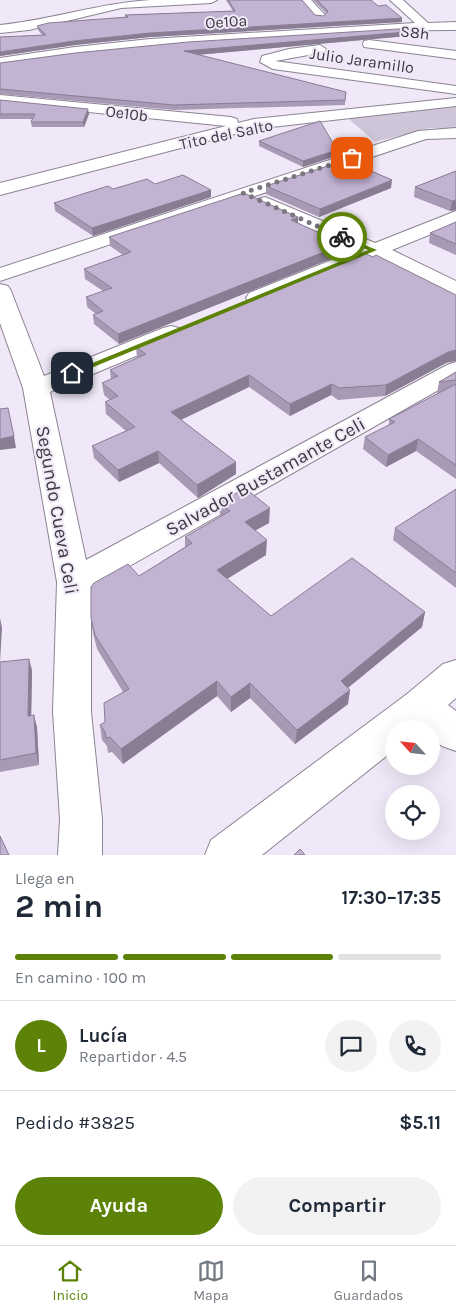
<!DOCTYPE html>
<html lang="es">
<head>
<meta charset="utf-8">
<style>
	body { margin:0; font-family:Karla,sans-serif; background:#f2f2f3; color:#1f2937; height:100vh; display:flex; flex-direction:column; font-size:19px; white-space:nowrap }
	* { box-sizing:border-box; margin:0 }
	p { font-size:16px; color:#747a83 }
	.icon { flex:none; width:28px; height:28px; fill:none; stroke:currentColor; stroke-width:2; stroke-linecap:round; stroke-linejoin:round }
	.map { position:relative; height:855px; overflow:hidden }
	.sheet { display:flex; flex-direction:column; background:#fff; flex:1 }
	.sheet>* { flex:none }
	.needle { width:32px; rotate:297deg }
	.buttons { position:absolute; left:385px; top:720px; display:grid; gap:10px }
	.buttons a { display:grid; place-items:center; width:55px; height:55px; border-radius:50%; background:#fff; box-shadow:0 5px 20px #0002; font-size:25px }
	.pin { position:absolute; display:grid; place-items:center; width:42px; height:42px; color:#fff; margin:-21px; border-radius:10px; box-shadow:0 2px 8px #0006 }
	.courier { position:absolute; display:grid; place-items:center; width:50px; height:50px; margin:-25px; border:4px solid #5c8307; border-radius:50%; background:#fff; color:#222; box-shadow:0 1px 6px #0007 }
	.headline em { font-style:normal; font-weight:700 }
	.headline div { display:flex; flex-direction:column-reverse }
	.headline { display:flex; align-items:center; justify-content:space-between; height:85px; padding:0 15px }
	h1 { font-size:32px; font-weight:700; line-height:38px }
	.bar { display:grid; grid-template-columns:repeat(4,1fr); gap:8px 5px; align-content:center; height:60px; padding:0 15px }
	.bar i { height:6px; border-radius:4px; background:#e0e1e3 }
	.bar .on { background:#5c8307 }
	.bar p { grid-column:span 4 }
	.line { display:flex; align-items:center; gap:12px; padding:0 15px; border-top:1px solid #e0e1e3 }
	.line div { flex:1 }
	.round { display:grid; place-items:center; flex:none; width:52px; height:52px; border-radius:26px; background:#f2f2f3 }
	.cta { display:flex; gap:10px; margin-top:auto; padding:10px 15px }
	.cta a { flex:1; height:58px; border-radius:30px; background:#5c8307; color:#fff; font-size:20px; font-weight:700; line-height:58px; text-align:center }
	.cta a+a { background:#f2f2f3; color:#1f2937 }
	.dock { display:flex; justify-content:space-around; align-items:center; height:70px; border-top:1px solid #e0e1e3; background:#fff; font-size:14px; color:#747a83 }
	.dock a { display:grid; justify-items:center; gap:2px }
	.dock .on { color:#5c8307 }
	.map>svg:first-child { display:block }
	.green { fill:#cfc5d8 }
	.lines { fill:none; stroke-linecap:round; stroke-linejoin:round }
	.minor-casing { stroke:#8b8492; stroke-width:2 }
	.minor { fill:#fff; fill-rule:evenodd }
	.wall { fill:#a89ab5 }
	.shaded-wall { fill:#887d93 }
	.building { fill:#c3b3d2; stroke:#887d93 }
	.route { fill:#5c8307 }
	.done { stroke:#7b7680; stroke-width:5; stroke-dasharray:0 9 }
	.labels { text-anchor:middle; stroke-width:4; stroke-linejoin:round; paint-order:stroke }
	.far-street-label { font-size:16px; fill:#3c393f; stroke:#f0e8f8 }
	.street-label { font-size:19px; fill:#3c393f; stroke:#f0e8f8 }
</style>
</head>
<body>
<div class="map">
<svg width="456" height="855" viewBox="0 0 456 855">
	<rect width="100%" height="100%" fill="#f0e8f8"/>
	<!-- green -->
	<path class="green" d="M456,106v24l-26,-2 -55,14 -27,-24z"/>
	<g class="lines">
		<defs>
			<path id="minor" d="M151,0h66l-6,3 -90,5 -92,22 -29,3v-8c51,-5 99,-22 151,-25z
				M299,0h12l15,16 -2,2h-8z
				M390,0h13l25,23 28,-1v8c-52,-1 -103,5 -155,8 -101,6 -201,11 -301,28v-8l75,-11 75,-8 265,-16z
				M369,40l87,11v8l-92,-12 -1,-3 1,-3z
				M320,45l6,4 -1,3 -50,9 181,25v8l-183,-25 -13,-7 2,-6 27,-7z
				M0,95l231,22 6,2 1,4 16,-4 202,-21v8l-202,23 -254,66v-12l226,-57 -226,-23z
				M456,128v10l-30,1 -426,142v-13l418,-137z
				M265,197l110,46 81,-32v13l-64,26 64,31v15l-82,-38 -109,45 -8,2 -8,-2 -3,-5 3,-5 108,-43 -99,-43 -2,-4 2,-4z
				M0,284l8,2 3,5 33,85 119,-48 8,-2 8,2 4,5 -4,5 -129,54 36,168 361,-195 9,-3v18l-365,208v124l11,107v36h-44l2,-36 -7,-107 4,-130 -34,-194 -23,-65z
				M456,660v38l-8,7 8,6v40l-14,-5 -11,-9v-8h-37v21l-132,105h-57l6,-15 196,-146 36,-30z"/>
		</defs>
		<!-- minor casing -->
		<use href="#minor" class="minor-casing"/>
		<!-- minor -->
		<use href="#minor" class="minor"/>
	</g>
	<!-- wall -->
	<path class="wall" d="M226,0h76l13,15 9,1 2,-3 -13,-13h58l7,6 24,12v4l-252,15 -75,8 -75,11v-19l42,-2 -4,-5 -1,-4 88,-9v-2l108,-4z
		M418,31v4l-221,20 149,37 -1,13 -171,5 -174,-16v-31z
		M0,100l89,14 -5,13h-52l-1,-5 1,-3h-32z
		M259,141l77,15 -33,11 -44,-21z
		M456,171v39l-6,1 -36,-14 1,-10z
		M155,184l56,6v7l-118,39 -38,-25 -1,-8 59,-14z
		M266,186l125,2 -72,29 -53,-23z
		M456,222v33l-27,-12 1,-10z
		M298,223l46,21 -1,10 -224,90 -25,-20 -1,-9 3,-1 -9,-7 -1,-10 17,-6 -18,-12 -1,-10 39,-14 -13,-9 -1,-9z
		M136,347l310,16 -61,33 -47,4 -7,-5 -41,21 -41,-29 -68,33 55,54 -38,24 -39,-35 -40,19 -25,-24 -2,-12 34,-15 -20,-17 -1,-12 5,-2 -6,-5 -2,-12 9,-3 -1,-10 27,-12z
		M456,372v107l-40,-28 -30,16 -23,-18 2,-12 24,-12v-6l51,-26h-3l2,-11z
		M456,489v99l-63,-48 2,-12z
		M219,503l50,20 -14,7 11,25 -39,24 44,37 154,-4 -3,15 -74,61v16l-53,40 -45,-46 -19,14 -14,-16 -94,68 -11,-12 -4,1 -1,-7 -5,-6 -2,-15 5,-3 18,-30 -26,-43 -4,-16 -2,-15 48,-42 46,-29v-10l35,-20z
		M0,662l32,8 -1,46 6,11 2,38 -39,7z"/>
	<!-- shaded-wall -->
	<path class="shaded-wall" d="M402,18v4l-252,15 -75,8 -75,11v-4l74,-11 76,-8z
		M418,31v4l-234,21v-5z
		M88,109l1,5 -5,13 -1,-5z
		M337,150l-1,6 -33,11v-6z
		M392,180l-1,8 -72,29 1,-8z
		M211,190v7l-118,39 -1,-8z
		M456,200v10l-6,1 2,-10z
		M298,217v9l-7,-6z
		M344,244l-1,10 -224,90 -1,-10z
		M456,350v11l-10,2 -61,33 1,-11 62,-33z
		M249,375v12l-77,37 -1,-12z
		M332,384l-1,11 -41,21v-12z
		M14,436l2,12 -16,2v-11z
		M418,439l-2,12 -30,16 2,-12z
		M158,451l1,12 -40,19 -1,-12z
		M236,462v12l-38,24 -1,-13z
		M270,508l-1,15 -24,13v-14z
		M267,540l-1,15 -49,30v-15z
		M425,612l-3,15 -83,68 2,-14z
		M0,618l2,10 -2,34z
		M29,659l3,11 -1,58 -3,-12z
		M217,681v15l-94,68 -2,-15z
		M250,683v15l-19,14v-15z
		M350,690l-2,14 -53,40 2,-14z
		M34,715l3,12 2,38 -3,-12z"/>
	<!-- building -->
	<path class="building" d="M228,0h74l13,15 9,1 4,-5 -11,-11h54l7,6 8,-1 16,13 -252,15 -76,8 -74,11v-15l46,-2 -9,-9 11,-3 80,-6 -3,-2 110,-4z
		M415,28l3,3 -234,20 162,41 -1,8 -171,5 -174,-16v-26l75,-10 113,-11z
		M0,100l88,9 -5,13h-52l4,-8h-35z
		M320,121l17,29 -34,11 -44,-20z
		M346,160l46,20 -72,29 -54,-23z
		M456,171v29l-4,1 -37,-14z
		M183,175l28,15 -119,38 -38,-25 54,-17 5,3 34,-10 8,5z
		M244,193l54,24 -7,3 53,24 -226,90 -25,-19 10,-4 -17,-14 26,-9 -28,-19 47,-17 -22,-15z
		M456,222v22l-26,-11z
		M366,254l7,3 3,-2 80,40v55l-8,2 -62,33 -47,3 -7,-4 -42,20 -41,-29 -78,37 65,50 -39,23 -39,-34 -40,19 -26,-24 43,-19 -30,-25 13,-6 -16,-13 16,-7 -8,-6 36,-16 -10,-7z
		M456,372v8l-17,2z
		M456,384v81l-38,-26 -30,16 -23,-18 30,-15 -6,-3z
		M8,408l6,28 -14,3v-30z
		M245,488l25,20 -25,14 22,18 -50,30 54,46 81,-58 73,54 -84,69 9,9 -53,40 -47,-47 -19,14 -14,-16 -96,68 -11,-12 -4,1 -1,-6 -5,-7 5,-3 -1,-19 25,-14 -34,-54 -4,-17v-31l3,-4 34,-19 11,12 53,-33 -7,-6 45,-26 -11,-8z
		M456,489v84l-61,-45z
		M29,659l-1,57 6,-1 2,38 -36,7v-98z
		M0,836l9,19h-9z
		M300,849l5,6h-11z"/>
	<!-- route -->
	<path class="route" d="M340,235l37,15 -303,125 -6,-2 300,-123 -28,-12z"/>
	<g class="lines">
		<!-- done -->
		<path class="done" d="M342,237l-99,-44 109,-35"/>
	</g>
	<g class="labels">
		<!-- far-street labels -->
		<g class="far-street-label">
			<text transform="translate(226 21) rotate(-4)" y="6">Oe10a</text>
			<text transform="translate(415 32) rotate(7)" y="6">S8h</text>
			<text transform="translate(362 60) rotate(8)" y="6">Julio Jaramillo</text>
			<text transform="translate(127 113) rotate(7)" y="6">Oe10b</text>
			<text transform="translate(226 134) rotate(-12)" y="6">Tito del Salto</text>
		</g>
		<!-- street labels -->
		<g class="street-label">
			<text transform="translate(265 476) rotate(-29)" y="7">Salvador Bustamante Celi</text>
			<text transform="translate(58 510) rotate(80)" y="7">Segundo Cueva Celi</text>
		</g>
	</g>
</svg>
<div class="buttons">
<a><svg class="needle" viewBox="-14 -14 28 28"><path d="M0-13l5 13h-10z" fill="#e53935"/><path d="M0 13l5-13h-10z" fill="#747a83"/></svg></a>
<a><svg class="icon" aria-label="locate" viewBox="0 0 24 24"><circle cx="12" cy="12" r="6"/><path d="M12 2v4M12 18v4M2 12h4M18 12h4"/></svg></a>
</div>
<div class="pin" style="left:352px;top:158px;background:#ea580c"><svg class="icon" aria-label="bag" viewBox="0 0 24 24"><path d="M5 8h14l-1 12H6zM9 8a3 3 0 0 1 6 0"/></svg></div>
<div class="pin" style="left:72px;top:373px;background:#1f2937"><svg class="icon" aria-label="home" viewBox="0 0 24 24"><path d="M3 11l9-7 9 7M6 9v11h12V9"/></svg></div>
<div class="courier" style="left:342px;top:237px"><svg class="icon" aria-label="bike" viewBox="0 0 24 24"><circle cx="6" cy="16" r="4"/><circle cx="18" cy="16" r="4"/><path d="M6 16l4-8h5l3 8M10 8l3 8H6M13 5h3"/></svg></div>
</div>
<section class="sheet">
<div class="headline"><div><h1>2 min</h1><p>Llega en</p></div><em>17:30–17:35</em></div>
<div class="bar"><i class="on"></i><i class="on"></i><i class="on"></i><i></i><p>En camino · 100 m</p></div>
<div class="line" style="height:90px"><b class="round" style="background:#5c8307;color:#fff">L</b><div><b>Lucía</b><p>Repartidor · 4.5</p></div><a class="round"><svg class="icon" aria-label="chat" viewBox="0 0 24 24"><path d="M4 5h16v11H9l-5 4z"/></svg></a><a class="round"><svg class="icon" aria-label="phone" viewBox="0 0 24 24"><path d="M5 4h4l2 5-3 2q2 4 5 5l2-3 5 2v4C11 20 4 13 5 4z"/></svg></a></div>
<div class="line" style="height:65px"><div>Pedido #3825</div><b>$5.11</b></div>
<div class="cta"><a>Ayuda</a><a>Compartir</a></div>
</section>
<nav class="dock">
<a class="on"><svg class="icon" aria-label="home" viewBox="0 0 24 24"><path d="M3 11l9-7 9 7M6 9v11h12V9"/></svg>Inicio</a>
<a><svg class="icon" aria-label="map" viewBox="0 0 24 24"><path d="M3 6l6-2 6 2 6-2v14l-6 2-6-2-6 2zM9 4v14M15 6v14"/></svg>Mapa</a>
<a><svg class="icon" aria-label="saved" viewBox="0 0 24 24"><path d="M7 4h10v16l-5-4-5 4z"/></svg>Guardados</a>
</nav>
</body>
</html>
